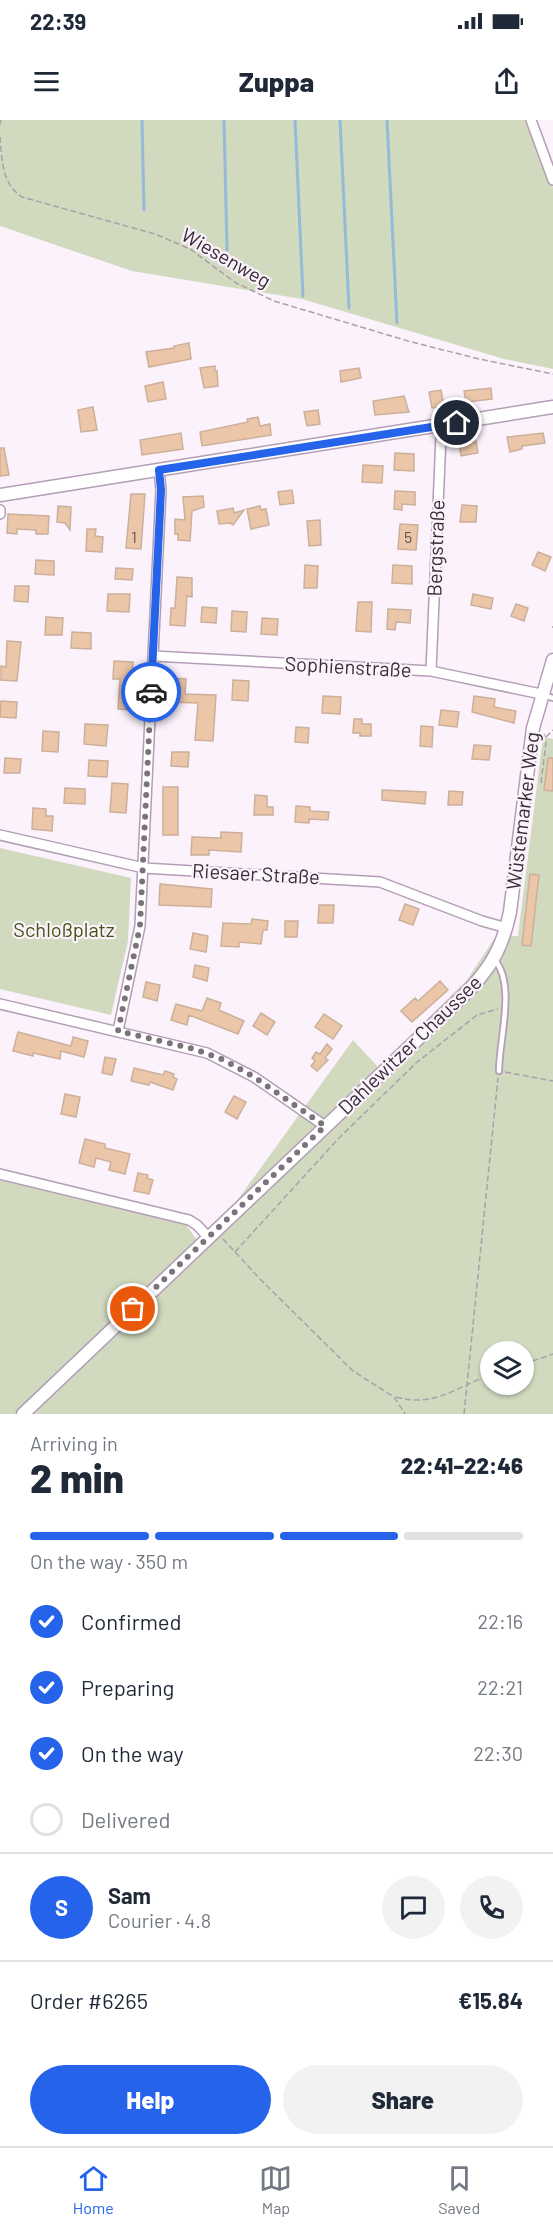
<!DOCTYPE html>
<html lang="en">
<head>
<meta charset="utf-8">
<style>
	body { margin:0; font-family:Barlow,sans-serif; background:#f2f2f3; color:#1f2937; height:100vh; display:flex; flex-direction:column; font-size:22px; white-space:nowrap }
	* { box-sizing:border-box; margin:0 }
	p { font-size:20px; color:#747a83 }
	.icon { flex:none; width:33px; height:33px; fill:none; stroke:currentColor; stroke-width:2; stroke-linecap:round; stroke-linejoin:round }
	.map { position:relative; height:1294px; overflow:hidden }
	.details { display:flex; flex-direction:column; background:#fff; flex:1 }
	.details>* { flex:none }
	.fabs { position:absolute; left:480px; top:1221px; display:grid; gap:12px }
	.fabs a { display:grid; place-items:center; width:54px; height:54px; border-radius:50%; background:#fff; box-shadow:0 2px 4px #0004; font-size:30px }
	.pin { position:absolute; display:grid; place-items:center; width:51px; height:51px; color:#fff; margin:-26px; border:3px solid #fff; border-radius:50%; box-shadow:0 2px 6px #0007 }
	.courier { position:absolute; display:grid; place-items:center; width:60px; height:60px; margin:-30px; border:4px solid #2563eb; border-radius:50%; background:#fff; color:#222; box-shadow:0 2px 8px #0007 }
	.overview em { font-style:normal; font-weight:800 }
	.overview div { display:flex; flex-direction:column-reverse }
	.overview { display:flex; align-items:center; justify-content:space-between; height:102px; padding:0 30px }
	h1 { font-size:39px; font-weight:800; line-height:45px }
	.bar { display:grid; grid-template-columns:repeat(4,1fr); gap:9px 6px; align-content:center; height:72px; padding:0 30px }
	.bar i { height:8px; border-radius:4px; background:#e0e1e3 }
	.bar .selected { background:#2563eb }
	.bar p { grid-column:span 4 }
	.line { display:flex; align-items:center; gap:15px; padding:0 30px; border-top:2px solid #e0e1e3 }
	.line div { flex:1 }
	.round { display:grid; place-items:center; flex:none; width:63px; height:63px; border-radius:32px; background:#f2f2f3 }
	ol { padding:0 30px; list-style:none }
	li { display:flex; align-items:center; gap:18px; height:66px }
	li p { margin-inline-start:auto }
	li .icon { padding:6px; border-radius:50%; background:#2563eb; color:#fff; stroke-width:4 }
	li:last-child { color:#747a83 }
	li i { width:33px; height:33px; border:3px solid #e0e1e3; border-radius:50% }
	.action { display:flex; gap:12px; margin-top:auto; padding:12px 30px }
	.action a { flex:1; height:69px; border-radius:36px; background:#2563eb; color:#fff; font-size:24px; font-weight:800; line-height:69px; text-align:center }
	.action a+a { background:#f2f2f3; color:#1f2937 }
	.status { display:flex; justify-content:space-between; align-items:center; height:42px; padding:0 30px; background:#fff; direction:ltr }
	.status svg { height:16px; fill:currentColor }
	header { display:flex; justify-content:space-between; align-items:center; height:78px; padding:0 30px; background:#fff; font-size:27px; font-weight:800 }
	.tab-bar { display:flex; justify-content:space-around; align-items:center; height:84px; border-top:2px solid #e0e1e3; background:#fff; font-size:16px; color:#747a83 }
	.tab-bar a { display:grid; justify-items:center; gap:3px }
	.tab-bar .selected { color:#2563eb }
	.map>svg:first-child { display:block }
	.green { fill:#d1d9bf; fill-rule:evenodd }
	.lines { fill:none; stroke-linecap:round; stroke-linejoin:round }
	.stream { stroke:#95bad7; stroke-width:3 }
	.building { fill:#ebc6a8; stroke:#ccb09b; stroke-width:1.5 }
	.lane-casing { stroke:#b49db6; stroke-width:8 }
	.street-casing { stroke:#b49db6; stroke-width:12 }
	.secondary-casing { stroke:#b49db6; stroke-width:15 }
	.path { stroke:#a9a0aa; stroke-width:1.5; stroke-dasharray:6 3; stroke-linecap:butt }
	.lane { stroke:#fff; stroke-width:4.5 }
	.street { stroke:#fff; stroke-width:9 }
	.secondary { stroke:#fff; stroke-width:12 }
	.done { stroke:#7b727c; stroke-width:6; stroke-dasharray:0 10.8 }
	.route { stroke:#2563eb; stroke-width:8 }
	.labels { text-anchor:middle; stroke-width:4.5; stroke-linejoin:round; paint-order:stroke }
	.number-label { font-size:16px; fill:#635353 }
	.street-label { font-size:20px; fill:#362d37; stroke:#fbf2fc }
	.park-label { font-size:20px; fill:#445212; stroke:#fbf2fc }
</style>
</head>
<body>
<div class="status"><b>22:39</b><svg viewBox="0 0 49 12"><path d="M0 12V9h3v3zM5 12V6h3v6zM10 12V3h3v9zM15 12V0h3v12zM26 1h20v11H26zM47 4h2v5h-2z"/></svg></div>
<header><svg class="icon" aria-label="menu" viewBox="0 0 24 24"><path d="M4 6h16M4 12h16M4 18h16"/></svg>Zuppa<svg class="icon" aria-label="share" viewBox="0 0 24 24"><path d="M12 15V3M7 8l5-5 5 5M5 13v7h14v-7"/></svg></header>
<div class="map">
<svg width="553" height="1294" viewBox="0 0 553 1294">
	<rect width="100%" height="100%" fill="#fbf2fc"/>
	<!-- green -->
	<path class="green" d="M0,0h528l25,68v181l-49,-10 -202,-60 -170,-28 -132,-45z
		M543,617l10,2v675h-553v-234l186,45 11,15 37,-35 119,-165 25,27 89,-87 29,-44h22zM490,1232h34v32h-34z
		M0,728l131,30 -3,63 -17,74 -111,-26z"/>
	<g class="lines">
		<!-- stream -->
		<path class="stream" d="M142,0l2,90
			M224,0l3,130
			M295,0l8,176
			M340,0l9,188
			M387,0l10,203"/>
	</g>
	<!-- building -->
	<path class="building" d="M189,223l2,16 -42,8 -3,-15 28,-4v-2z
		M215,246v5h2l1,15 -14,2 -4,-20z
		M359,248l2,10 -20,4 -1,-11z
		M163,262l3,17 -18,3 -3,-16z
		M491,268l1,11 -26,3 -2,-11z
		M441,270l3,16 -12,2 -3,-16z
		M404,276l5,16 -34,3 -2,-14z
		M93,287l4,23 -16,2 -3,-22z
		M318,290l2,14 -13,2 -3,-14z
		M258,297l2,9 10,-2 1,11 -69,11 -2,-14 48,-10 -1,-3z
		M181,313l2,16 -41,6 -2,-15z
		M543,313l2,10 -23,3v3l-12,3 -3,-15z
		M476,321l2,12 -17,3 -2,-12z
		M0,328h4l5,27 -9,1z
		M395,333l19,1v17l-20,-1z
		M363,345l20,1 -1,17 -20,-1z
		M292,370l2,13 -14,2 -2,-13z
		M395,371l20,1v13l-13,-1v6l-8,-1z
		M131,374h14l-4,55 -15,-1z
		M203,376l1,11 -12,4 -2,30 -12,-1v-6h-3v-15l10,1 -2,-23z
		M462,385l15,1 -1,16h-16z
		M58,386l13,1 -1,23 -5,-7 -8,-1z
		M260,386l1,4 5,-1 3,16 -18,4 -4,-20z
		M233,388l1,5 10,-3 -11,15 -3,-2 -11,1 -2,-13z
		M8,394l41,2 -1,18h-12v-4l-19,-1v5l-10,-1z
		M320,400l1,25 -12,1 -2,-25z
		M400,404l18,1 -2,25 -18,-1z
		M87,409h9l-1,7 8,1 -1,15 -16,-1z
		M538,432l13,5 -6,14 -13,-6z
		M36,440l18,1v14l-19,-1z
		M305,445l13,1 -1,22h-13z
		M393,445l19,1v18l-20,-1z
		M116,448l17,1 -1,11 -17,-1z
		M177,457l15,1v19l-5,-1 -2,30 -15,-1 1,-17h4z
		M15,466h14l-1,16 -14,-1z
		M108,474h22l-1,18 -22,-1z
		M473,474l20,4 -2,11 -20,-4z
		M358,482h14l-1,30 -15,-1z
		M516,484l12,4 -4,13 -13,-5z
		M202,487l15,1 -1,15 -15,-1z
		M388,489l23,1 -1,13 -14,-1 -1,8 -8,-1z
		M232,491l15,1 -1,20 -15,-1z
		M46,497l17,1 -1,17h-17z
		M262,498l16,1 -1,16 -16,-1z
		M72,512l19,1v16l-20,-1z
		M7,521l14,1 -4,39 -16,-1v-14l5,1z
		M114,541l19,1 -2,48 -13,-1 2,-30h-7z
		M173,558l13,1 -1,15 31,1 -3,46 -18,-1 3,-37 -30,-1v-12h5z
		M233,560l16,1 -1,20 -16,-1z
		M323,576l18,1 -1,17 -18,-1z
		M474,576l21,3 -1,8 22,4 -2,12 -42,-11z
		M1,581l16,1 -1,16 -16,-1z
		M441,590l18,2 -2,15 -18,-2z
		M354,599h8v5h9v12h-11v-3h-7z
		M85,604l23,1 -2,21 -22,-2z
		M421,606l12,1 -1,20 -12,-1z
		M296,607l13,1 -1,15 -13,-1z
		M43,611l16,1 -1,20 -16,-1z
		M474,625l17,1 -2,14 -17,-1z
		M172,632h17l-1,15 -17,-1z
		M5,638l16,1 -1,14h-16z
		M548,638h5v33l-9,-1z
		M89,640l19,1 -1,16 -19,-1z
		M112,663l16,1 -2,29 -16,-1z
		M163,667h15v48h-15z
		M65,668l20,1v15l-21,-1z
		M382,670l44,2 -1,12 -43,-4z
		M449,671l14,1 -1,13h-14z
		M255,675l12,1v11h6v8h-19z
		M296,686l14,1v4l19,1 -1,8 -19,-1v4l-14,-1z
		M33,688l13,1v7h7l-1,15 -20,-2z
		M221,712l21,1 -1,19 -32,-2v5h-18l1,-18 29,1z
		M530,754l9,1 -8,71 -9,-1z
		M160,764l52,5 -1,18 -52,-2z
		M405,784l14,5 -6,16 -14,-5z
		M319,785h15l-1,18h-15z
		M252,799l16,2 -1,9h-4l-2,14 -22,-2v5l-18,-1 2,-23 28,1z
		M285,801h13l-1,16h-12z
		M193,813l15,3 -2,16 -16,-3z
		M195,845l14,3 -2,13 -14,-4z
		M440,861l8,9 -36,32 -11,-11 14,-13 3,3z
		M146,862l14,3 -3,16 -14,-4z
		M207,878l14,5 -2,7 25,11 -6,13 -49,-19 -2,10 -16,-5 5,-16 26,7z
		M261,893l14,9 -8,13 -14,-9z
		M324,894l18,12 -9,13 -18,-12z
		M18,912l53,14 2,-9 15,4 -4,16 -23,-6 -1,8 -27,-6v3l-20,-5z
		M327,924l5,5 -7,9 3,2 -11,11 -6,-5 4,-5 -3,-3 4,-6 4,2z
		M105,937l11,2 -4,16 -10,-2z
		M134,948l29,7 2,-4 9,3 -1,3 4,2 -4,11 -23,-8 -1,3 -18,-4z
		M65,974l15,3 -4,20 -15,-3z
		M234,976l12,6 -9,17 -12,-7z
		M85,1019l20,5v4l25,6 -5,20 -16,-4 2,-8 -15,-4 -2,9 -15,-4z
		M138,1053l10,2 -1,3 6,2 -4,14 -15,-3z"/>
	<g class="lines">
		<defs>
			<path id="lane" d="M544,575l9,3
				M495,840c21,26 4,79 4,111"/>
			<path id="street" d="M531,0l22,60
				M0,390v4
				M153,536l278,15 110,23
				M431,551l10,-235 -2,-11
				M0,715l144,33 236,14 102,39 25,7
				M0,884l207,49 47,24 71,49
				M118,911l22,-105 21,-436 -2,-20
				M0,1054l189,46 8,5 12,13"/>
			<path id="secondary" d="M0,375l553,-88
				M23,1294l438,-416c28,-27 41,-48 49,-86l23,-184 20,-68"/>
		</defs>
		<!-- lane casing -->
		<use href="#lane" class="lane-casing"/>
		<!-- street casing -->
		<use href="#street" class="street-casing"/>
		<!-- secondary casing -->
		<use href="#secondary" class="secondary-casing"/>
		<!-- path -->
		<path class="path" d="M0,4l1,-4
			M0,17c2,22 1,46 22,60l133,37 35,15 46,34 38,18 134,40 71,18 74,15
			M552,507h1
			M546,617l7,-7
			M541,663l5,-41 -2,-8
			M505,952l48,9
			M223,1119l38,41 92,91 41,26 11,17
			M235,1132l103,-113 78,-76 61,-48 21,-6
			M524,1244l29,-10
			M396,1277c38,11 60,-10 94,-22
			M464,1294l34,-336"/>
		<!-- lane -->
		<use href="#lane" class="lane"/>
		<!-- street -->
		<use href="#street" class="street"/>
		<!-- secondary -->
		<use href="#secondary" class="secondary"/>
	</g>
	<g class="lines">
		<!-- done -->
		<path class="done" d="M133,1189l192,-183 -71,-49 -30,-17 -30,-11 -76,-18 22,-105 11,-234"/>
		<!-- route -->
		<path class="route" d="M151,572l10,-202 -2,-20 298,-47"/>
	</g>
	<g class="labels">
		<!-- number labels -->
		<g class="number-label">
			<text x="134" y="423">1</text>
			<text x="408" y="423">5</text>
		</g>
		<!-- street labels -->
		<g class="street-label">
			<text transform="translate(226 138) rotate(30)" y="7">Wiesenweg</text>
			<text transform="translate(436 428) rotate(-88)" y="7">Bergstraße</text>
			<text transform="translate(348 547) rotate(3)" y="7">Sophienstraße</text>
			<text transform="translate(523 691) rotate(-83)" y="7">Wüstemarker Weg</text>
			<text transform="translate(256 754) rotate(3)" y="7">Riesaer Straße</text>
			<text transform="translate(410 925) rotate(-44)" y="7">Dahlewitzer Chaussee</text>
		</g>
		<!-- park labels -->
		<g class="park-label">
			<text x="64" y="817">Schloßplatz</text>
		</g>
	</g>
</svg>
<div class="fabs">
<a><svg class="icon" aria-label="layers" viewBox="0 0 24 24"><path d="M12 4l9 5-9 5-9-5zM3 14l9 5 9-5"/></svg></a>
</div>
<div class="pin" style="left:133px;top:1189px;background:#ea580c"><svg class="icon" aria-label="bag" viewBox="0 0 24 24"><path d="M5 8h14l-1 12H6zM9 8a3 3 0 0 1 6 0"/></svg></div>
<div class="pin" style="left:457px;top:303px;background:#1f2937"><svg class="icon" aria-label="home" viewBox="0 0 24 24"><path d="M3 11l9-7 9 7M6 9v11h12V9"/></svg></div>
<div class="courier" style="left:151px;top:572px"><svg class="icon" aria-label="car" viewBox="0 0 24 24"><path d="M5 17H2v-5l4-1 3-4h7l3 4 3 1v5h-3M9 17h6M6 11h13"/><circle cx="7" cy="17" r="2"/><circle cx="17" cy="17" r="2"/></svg></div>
</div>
<section class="details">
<div class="overview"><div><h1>2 min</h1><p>Arriving in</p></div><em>22:41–22:46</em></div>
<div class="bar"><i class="selected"></i><i class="selected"></i><i class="selected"></i><i></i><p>On the way · 350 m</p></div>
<ol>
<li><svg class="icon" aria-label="check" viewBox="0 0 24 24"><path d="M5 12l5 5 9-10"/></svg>Confirmed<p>22:16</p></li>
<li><svg class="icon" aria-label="check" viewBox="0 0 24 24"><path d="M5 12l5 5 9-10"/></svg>Preparing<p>22:21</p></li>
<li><svg class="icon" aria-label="check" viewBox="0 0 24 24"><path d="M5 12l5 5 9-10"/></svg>On the way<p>22:30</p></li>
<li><i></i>Delivered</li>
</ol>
<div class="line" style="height:108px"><b class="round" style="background:#2563eb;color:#fff">S</b><div><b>Sam</b><p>Courier · 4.8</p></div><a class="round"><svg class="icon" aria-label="chat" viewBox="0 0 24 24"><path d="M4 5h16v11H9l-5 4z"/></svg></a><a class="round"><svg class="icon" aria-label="phone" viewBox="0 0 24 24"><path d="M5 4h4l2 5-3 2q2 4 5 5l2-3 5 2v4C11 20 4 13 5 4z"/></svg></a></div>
<div class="line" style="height:78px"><div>Order #6265</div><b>€15.84</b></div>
<div class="action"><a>Help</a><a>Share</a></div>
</section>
<nav class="tab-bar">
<a class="selected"><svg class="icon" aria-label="home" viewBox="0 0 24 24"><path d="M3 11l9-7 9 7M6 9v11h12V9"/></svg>Home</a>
<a><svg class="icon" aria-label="map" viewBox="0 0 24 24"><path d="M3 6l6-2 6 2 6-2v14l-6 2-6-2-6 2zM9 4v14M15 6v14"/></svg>Map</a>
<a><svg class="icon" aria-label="saved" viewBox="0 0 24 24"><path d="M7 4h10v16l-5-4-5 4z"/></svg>Saved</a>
</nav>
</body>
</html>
